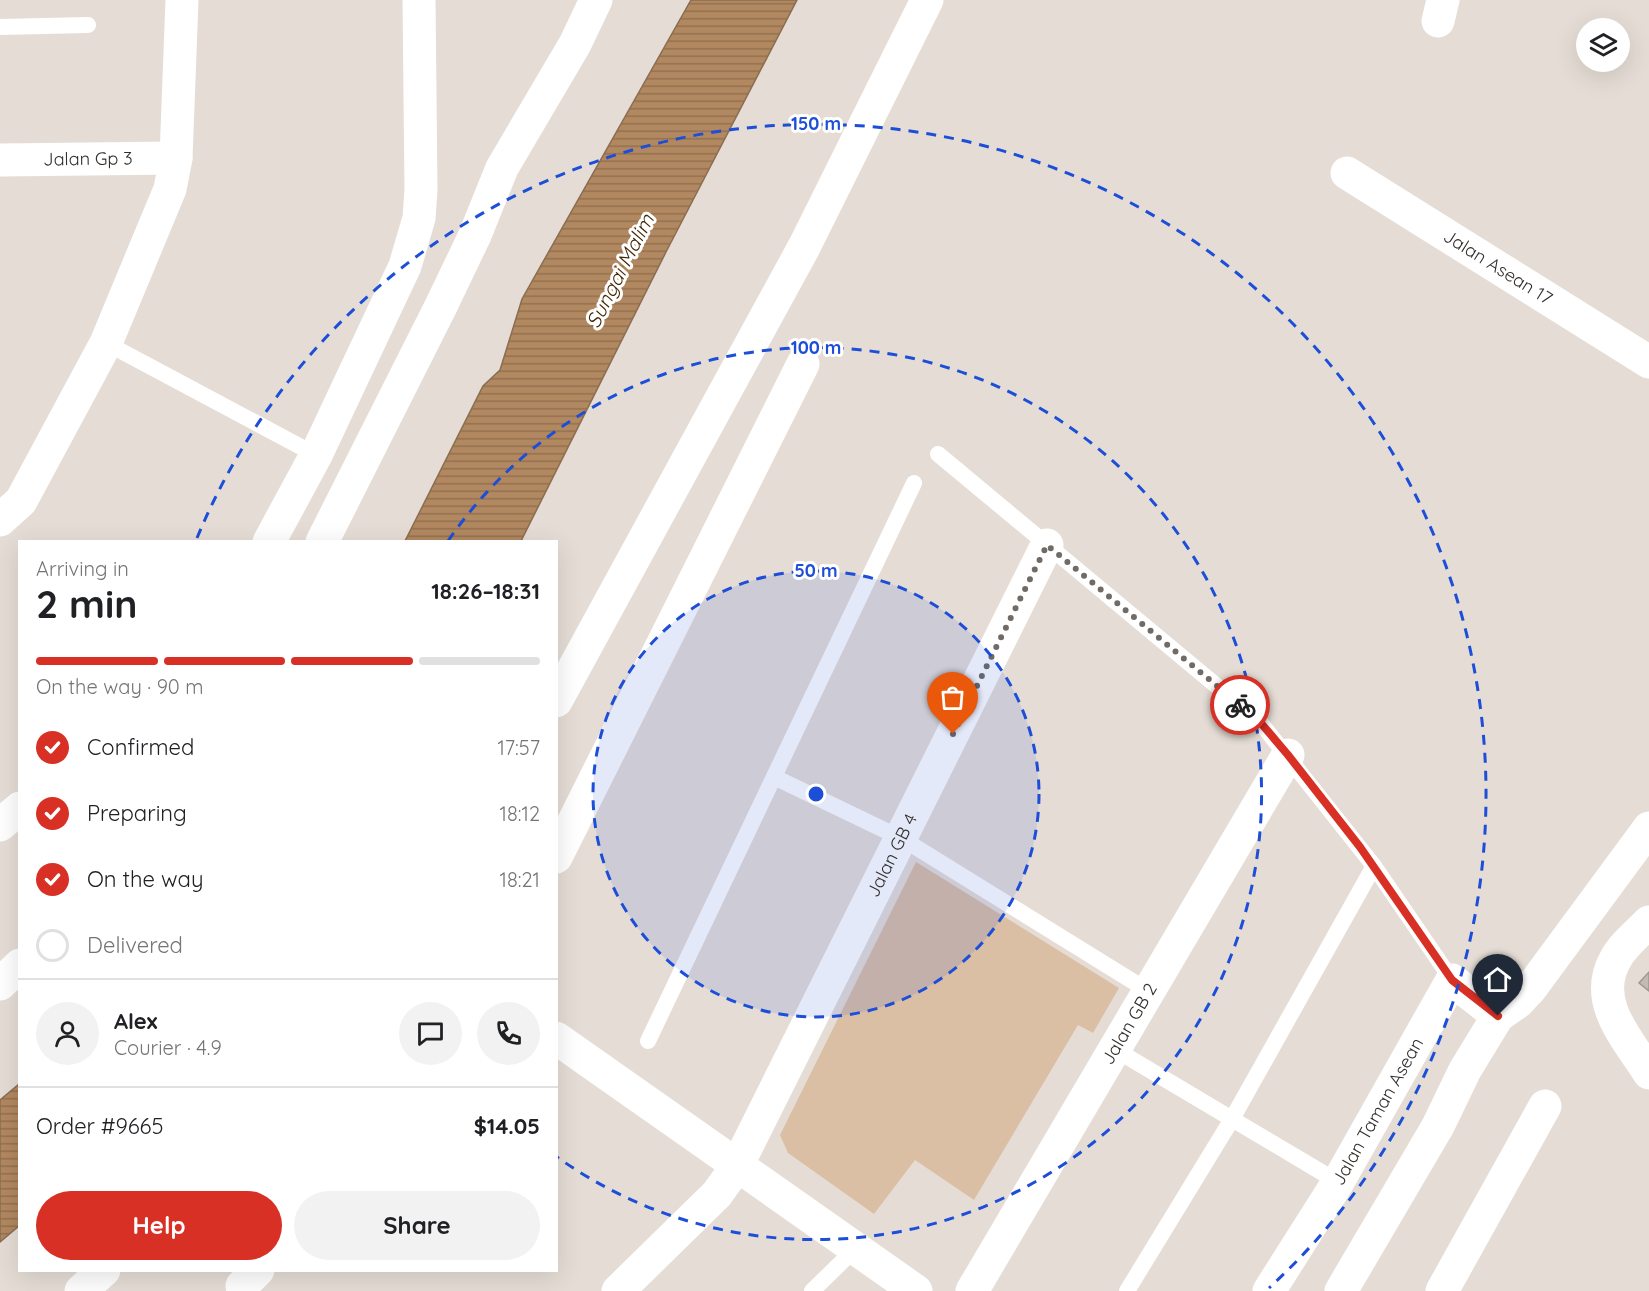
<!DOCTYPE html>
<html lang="en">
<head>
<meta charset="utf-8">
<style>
	body { margin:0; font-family:Quicksand,sans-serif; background:#f2f2f2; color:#202124; height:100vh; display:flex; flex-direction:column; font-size:22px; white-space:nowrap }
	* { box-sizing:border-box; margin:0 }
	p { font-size:20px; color:#757577 }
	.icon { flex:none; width:33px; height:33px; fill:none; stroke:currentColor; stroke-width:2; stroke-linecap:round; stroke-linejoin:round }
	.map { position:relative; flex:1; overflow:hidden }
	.side { position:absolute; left:18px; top:540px; width:540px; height:732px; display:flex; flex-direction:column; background:#fff; border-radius:0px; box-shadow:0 6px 24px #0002 }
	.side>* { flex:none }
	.fabs { position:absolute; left:1576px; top:18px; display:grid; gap:12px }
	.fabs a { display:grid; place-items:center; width:54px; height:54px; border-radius:50%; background:#fff; box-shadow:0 6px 24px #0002; font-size:30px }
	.pin { position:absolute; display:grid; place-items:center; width:51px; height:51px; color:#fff; margin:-62px -26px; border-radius:50% 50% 50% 0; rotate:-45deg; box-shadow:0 0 6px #0007 }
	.pin .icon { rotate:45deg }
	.courier { position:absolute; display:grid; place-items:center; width:60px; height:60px; margin:-30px; border:4px solid #d93025; border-radius:50%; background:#fff; color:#222; box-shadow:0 2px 8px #0007 }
	.summary em { font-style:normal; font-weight:700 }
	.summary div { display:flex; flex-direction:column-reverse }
	.summary { display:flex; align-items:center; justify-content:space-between; height:102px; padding:0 18px }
	h1 { font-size:39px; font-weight:700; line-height:45px }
	.bar { display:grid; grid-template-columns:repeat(4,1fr); gap:9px 6px; align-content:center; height:72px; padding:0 18px }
	.bar i { height:8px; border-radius:4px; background:#e0e0e0 }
	.bar .active { background:#d93025 }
	.bar p { grid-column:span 4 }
	.line { display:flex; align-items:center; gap:15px; padding:0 18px; border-top:2px solid #e0e0e0 }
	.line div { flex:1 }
	.round { display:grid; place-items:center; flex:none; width:63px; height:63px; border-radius:32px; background:#f2f2f2 }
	ol { padding:0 18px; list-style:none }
	li { display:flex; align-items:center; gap:18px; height:66px }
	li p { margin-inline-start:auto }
	li .icon { padding:6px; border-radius:50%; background:#d93025; color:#fff; stroke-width:4 }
	li:last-child { color:#757577 }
	li i { width:33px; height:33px; border:3px solid #e0e0e0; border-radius:50% }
	.action { display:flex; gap:12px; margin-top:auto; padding:12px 18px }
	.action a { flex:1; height:69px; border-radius:36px; background:#d93025; color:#fff; font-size:24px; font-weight:700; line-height:69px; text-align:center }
	.action a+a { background:#f2f2f2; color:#202124 }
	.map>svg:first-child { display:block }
	.green { fill:#dbbfa5 }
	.water { fill:url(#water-rules); stroke:#8b6d50; stroke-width:1.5 }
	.building { fill:#c2bab3; stroke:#9f9891; stroke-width:1.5 }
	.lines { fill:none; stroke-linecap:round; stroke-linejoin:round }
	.service { stroke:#fff; stroke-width:16 }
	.minor { stroke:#fff; stroke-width:33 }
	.done { stroke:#706b66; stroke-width:6; stroke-dasharray:0 10.8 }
	.route { stroke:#d93025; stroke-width:8 }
	.ring { fill:none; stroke:#1d4ed8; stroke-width:3; stroke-dasharray:10 8 }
	.labels { text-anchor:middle; stroke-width:6; stroke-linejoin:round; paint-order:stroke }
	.street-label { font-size:18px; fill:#312e2b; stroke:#fff }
	.water-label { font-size:20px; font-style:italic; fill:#442805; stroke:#fff }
	.centre { fill:#1d4ed8; stroke:#fff; stroke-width:3 }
	.ring-label { font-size:18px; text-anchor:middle; font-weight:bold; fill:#1d4ed8; stroke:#fff; stroke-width:6; stroke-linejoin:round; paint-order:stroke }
</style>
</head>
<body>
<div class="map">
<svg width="1649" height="1291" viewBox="0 0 1649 1291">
	<defs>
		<pattern id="water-rules" width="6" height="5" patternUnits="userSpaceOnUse" patternTransform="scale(1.5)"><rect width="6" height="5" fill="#b28860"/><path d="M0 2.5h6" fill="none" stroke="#91704f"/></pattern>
	</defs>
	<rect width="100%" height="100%" fill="#e5ddd5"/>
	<!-- green -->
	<path class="green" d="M916,862l203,126 -26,45 -15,-8 -104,175 -59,-40 -41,54 -86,-61 -8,-18z"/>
	<!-- water -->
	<path class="water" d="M691,0h106l-131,252 -145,289h-116l78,-155 17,-16 22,-71z
		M19,1084v142l-19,16v-142z"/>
	<!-- building -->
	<path class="building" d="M1649,972v19l-10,-8z"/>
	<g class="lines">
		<!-- service -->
		<path class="service" d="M0,27l88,-2
			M106,343l210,112
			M938,454l322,268 114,144 78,114
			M774,777l127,61 249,154
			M648,1041l266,-558
			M1116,1050l222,132
			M812,1291l43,-42
			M1127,1291l105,-172 142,-253"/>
		<!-- minor -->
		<g class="minor">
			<path d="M1438,21l5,-21"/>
			<path id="s1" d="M0,160l176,-2"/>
			<path id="s2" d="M1347,173l302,189"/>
			<path d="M0,520l21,-19 85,-158 64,-154 6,-31 6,-158"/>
			<path d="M269,542l47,-87 89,-189 14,-48 2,-28 -2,-190"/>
			<path d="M322,542l119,-236 34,-71 27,-67 73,-124 21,-44"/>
			<path d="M556,701l248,-454 123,-247"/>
			<path d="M0,825l20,-17"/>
			<path d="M556,857l247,-493"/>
			<path d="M1649,922c-11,11 -27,24 -34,38 -23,42 12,78 34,113"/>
			<path d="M0,984l20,-19"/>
			<path d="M556,1038l360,253"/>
			<path d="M242,1286l16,-16"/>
			<path d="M81,1291l23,-21"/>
			<path id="s3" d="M618,1291l99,-97 20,-28 310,-621"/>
			<path id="s4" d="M972,1291l316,-536"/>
			<path id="s5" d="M1269,1291l69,-109 114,-202 46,36"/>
			<path d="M1341,1291l97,-165 27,-56 33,-54 20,-14 13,-14 118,-160"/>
			<path d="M1442,1291l103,-185"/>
		</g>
	</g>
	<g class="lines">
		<!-- done -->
		<path class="done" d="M953,734l94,-189 193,160"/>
		<!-- route -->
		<path class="route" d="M1240,705l20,17 28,33 72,92 92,133 46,36"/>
	</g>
	<!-- distance rings -->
	<circle cx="816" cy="794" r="223" fill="#1d4ed8" fill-opacity=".12"/>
	<g class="ring">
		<circle cx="816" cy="794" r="223"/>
		<path d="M448 541A446 446 0 1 1 557 1157"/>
		<path d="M197 538A670 670 0 1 1 1269 1288"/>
	</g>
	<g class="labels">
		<!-- street labels -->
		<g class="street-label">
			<text dy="6" stroke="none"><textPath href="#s1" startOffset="88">Jalan Gp 3</textPath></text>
			<text dy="6" stroke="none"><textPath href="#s2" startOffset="178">Jalan Asean 17</textPath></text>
			<text dy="6" stroke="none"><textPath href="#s3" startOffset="520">Jalan GB 4</textPath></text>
			<text dy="6" stroke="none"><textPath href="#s4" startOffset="310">Jalan GB 2</textPath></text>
			<text dy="6" stroke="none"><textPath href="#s5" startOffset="210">Jalan Taman Asean</textPath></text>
		</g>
		<!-- water labels -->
		<g class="water-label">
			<text transform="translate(620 271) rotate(-63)" y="7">Sungai Malim</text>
		</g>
	</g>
	<circle cx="816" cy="794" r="9" class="centre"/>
	<g class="ring-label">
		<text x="816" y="130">150 m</text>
		<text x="816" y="354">100 m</text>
		<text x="816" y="577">50 m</text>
	</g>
</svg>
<div class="fabs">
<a><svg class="icon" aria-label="layers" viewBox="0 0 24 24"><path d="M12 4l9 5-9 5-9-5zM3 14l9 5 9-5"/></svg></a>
</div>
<div class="pin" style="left:953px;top:734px;background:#ea580c"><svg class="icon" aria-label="bag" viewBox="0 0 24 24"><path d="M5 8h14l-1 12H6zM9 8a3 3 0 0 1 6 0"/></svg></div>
<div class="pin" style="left:1498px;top:1016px;background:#1f2937"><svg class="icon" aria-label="home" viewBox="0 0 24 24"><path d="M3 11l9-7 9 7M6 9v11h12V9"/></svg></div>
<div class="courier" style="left:1240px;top:705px"><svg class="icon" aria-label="bike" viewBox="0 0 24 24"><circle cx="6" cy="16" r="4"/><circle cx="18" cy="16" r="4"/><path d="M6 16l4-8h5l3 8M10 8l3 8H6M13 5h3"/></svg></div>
<section class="side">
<div class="summary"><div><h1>2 min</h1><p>Arriving in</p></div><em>18:26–18:31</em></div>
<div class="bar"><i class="active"></i><i class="active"></i><i class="active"></i><i></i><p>On the way · 90 m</p></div>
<ol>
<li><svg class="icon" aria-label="check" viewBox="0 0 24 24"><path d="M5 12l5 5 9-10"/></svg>Confirmed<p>17:57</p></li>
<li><svg class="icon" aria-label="check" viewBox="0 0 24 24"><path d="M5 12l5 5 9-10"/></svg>Preparing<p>18:12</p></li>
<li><svg class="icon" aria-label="check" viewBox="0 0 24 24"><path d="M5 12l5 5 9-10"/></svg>On the way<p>18:21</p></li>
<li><i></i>Delivered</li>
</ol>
<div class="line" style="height:108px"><a class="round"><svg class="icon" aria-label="person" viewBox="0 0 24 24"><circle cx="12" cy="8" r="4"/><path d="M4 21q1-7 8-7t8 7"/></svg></a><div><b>Alex</b><p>Courier · 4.9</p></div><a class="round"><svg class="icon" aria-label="chat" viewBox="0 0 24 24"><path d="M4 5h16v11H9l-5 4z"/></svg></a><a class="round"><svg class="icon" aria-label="phone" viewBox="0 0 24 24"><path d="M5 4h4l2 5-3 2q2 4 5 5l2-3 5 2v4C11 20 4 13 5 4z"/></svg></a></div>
<div class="line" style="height:78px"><div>Order #9665</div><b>$14.05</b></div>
<div class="action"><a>Help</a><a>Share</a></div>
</section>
</div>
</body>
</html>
